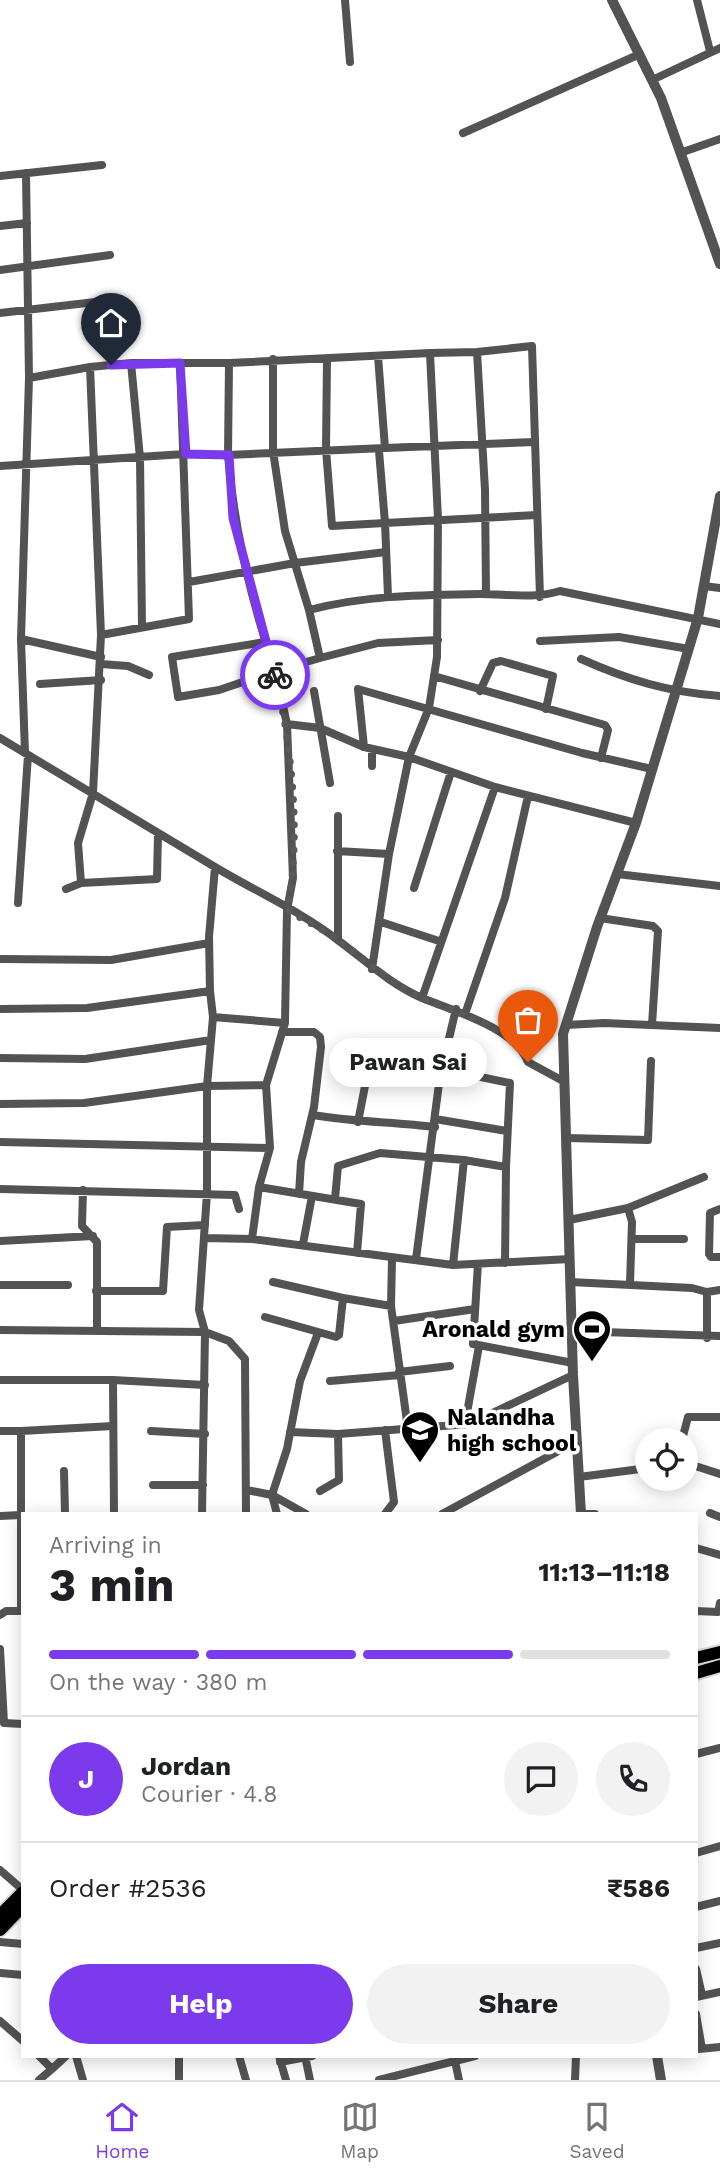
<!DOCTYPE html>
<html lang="en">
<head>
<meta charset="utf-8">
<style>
	body { margin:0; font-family:"Work Sans",sans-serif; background:#f2f2f2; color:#202124; height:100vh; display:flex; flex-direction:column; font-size:26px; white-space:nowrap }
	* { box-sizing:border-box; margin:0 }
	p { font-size:23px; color:#757577 }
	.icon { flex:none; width:38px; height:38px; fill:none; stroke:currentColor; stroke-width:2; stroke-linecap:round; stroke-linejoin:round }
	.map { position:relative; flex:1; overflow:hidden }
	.panel { position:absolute; left:21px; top:1512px; width:677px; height:546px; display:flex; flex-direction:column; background:#fff; border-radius:0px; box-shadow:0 4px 18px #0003 }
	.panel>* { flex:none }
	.controls { position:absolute; left:635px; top:1428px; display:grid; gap:14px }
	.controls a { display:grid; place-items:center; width:63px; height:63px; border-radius:50%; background:#fff; box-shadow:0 4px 18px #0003; font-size:35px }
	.pin { position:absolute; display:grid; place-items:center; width:60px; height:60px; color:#fff; margin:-72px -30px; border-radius:50% 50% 50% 0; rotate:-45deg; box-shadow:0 0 7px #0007 }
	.pin .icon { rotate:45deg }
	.courier { position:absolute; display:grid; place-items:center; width:70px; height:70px; margin:-35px; border:5px solid #7c3aed; border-radius:50%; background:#fff; color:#222; box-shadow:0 2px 9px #0007 }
	.bubble { position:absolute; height:49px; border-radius:24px; background:#fff; box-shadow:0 4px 18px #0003; font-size:23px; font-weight:700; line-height:49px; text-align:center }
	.head em { font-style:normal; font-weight:700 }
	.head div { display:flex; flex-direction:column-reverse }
	.head { display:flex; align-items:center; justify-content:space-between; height:119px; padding:0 28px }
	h1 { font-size:46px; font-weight:700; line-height:52px }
	.bar { display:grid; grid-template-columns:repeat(4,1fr); gap:10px 7px; align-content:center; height:84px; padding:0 28px }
	.bar i { height:9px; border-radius:5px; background:#e0e0e0 }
	.bar .current { background:#7c3aed }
	.bar p { grid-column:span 4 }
	.line { display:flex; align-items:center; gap:18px; padding:0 28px; border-top:2px solid #e0e0e0 }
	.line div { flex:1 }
	.round { display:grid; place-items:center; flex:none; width:74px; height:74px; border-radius:37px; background:#f2f2f2 }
	.button { display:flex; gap:14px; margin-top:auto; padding:14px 28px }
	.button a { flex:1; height:80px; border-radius:42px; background:#7c3aed; color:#fff; font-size:28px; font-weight:700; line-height:80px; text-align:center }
	.button a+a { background:#f2f2f2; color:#202124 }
	.menu { display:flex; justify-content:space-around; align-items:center; height:98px; border-top:2px solid #e0e0e0; background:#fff; font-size:19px; color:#757577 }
	.menu a { display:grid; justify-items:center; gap:4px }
	.menu .current { color:#7c3aed }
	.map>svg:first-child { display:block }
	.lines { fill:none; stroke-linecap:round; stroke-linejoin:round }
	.primary-casing { stroke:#dbdbdb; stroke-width:16 }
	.minor { stroke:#535353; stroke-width:8 }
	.tertiary { stroke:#535353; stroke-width:10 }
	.primary { stroke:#000; stroke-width:12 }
	.done { stroke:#595959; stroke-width:7; stroke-dasharray:0 12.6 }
	.route { stroke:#7c3aed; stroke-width:9 }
	.labels { text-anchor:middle; stroke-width:7; stroke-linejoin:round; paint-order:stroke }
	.poi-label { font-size:23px; font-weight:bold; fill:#000; stroke:#fff; text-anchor:end }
</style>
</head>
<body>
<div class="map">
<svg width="720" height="2080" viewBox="0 0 720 2080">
	<rect width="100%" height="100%" fill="#fff"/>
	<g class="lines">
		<defs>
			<path id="primary" d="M696,1658l24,-6
				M696,1673l24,-7
				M0,1915l23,-23
				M0,1930l23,-24"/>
		</defs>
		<!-- primary casing -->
		<use href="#primary" class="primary-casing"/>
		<!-- minor -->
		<path class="minor" d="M345,0l5,62
			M697,0l13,51
			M652,80l68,-32
			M463,133l177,-79
			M680,153l40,-14
			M26,173l3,205
			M0,176l102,-11
			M0,226l27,-3
			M0,270l110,-15
			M0,313l104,-12
			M477,352l55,-6 8,251
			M430,353l47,-1 8,138 1,104
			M378,356l7,92 -157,7c6,75 23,145 47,216l45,-13 -11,-48c57,-15 113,-15 171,-16 28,0 53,5 80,-3l160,33
			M273,359v92l12,80 24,79
			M327,359l-1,90 6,77 53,-3 3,73
			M131,363l9,95 2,169
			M90,367l11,268 88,-16 -9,-256
			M385,448l150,-6
			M379,451l6,72 152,-8
			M0,466l185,-12 43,1 1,-92
			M189,582l106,-19 91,-11
			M704,586l16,2
			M21,639l80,18
			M540,641l79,-4 70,12
			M320,658l58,-15 60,-3
			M581,659c47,21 87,33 139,37
			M101,664l27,2 21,9
			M434,676l171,49 3,5 -7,28
			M40,684l61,-4
			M314,691l16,92
			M480,691l13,-28 8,-2 52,15 -7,33
			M287,724l33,4 44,19 45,10 86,30 141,36
			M0,738l215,129
			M364,747l-6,-58 224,64 70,16
			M372,749v17
			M25,753l-4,-114 8,-261 61,-11 41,-4h98l201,-10 8,166 -1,138 -8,51 -20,49 -20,97 -17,115
			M337,851l52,3
			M617,874l103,12
			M81,883l-3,-40 15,-50 8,-158
			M414,888l37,-116
			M66,889l15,-6 76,-4 1,-46
			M18,903l10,-148
			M600,918l53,8 5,5 -6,94
			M381,922l58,19
			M338,940v-124
			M0,959l111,1 98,-17
			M422,998l73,-211
			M0,1009l87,-1 123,-17 -1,-54 6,-70c40,24 87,45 124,74 27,20 51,43 83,57 32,13 93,30 106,64l35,19
			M465,1014l40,-116 23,-102
			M213,1017l72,6
			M566,1025l38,-2 116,5
			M282,1032h32l6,5 1,10 -7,60 -13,55 -2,32
			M0,1058l85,1 126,-19
			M442,1069l68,14 -4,84
			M0,1104l84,-1 123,-17 59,-1
			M313,1115c41,7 81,7 122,12
			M435,1119l72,12
			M358,1122l7,-36 9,-14 12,-2 54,6
			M567,1138l81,2 3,-79
			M0,1142l270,6
			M259,1187l102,17 -4,49
			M0,1189l235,6 4,14
			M83,1190l-1,36 15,16v88
			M335,1199l3,-33 42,-13 84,7 42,7 -1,96
			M628,1208l4,14 -2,62
			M720,1209l-10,4 -1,41 2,3h9
			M569,1220l59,-12 76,-31
			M205,1238l47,1 201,26 117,-6
			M252,1239l7,-52 11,-39 -4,-63 19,-62 2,-113 6,-32 -6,-154 -12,-53 -56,19 -41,7 -6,-40 93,-15
			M632,1239h52
			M0,1241l93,-5
			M303,1244l9,-48
			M392,1259l-1,47 17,123
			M416,1259l24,-183 16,-67
			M478,1264l-5,80 100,19
			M453,1265l11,-105
			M273,1282l70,16
			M570,1282l122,6 15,4 13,-2
			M0,1285h68
			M96,1291h67l4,-64 38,-2
			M707,1292v46
			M265,1317l71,20 3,-2 4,-37 48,8
			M394,1321l81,-12
			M0,1330l205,2 24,9 16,18 1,155
			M573,1331l147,5
			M399,1372l51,-6
			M0,1380h113l92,5
			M113,1380l1,134
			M330,1381l70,-6
			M465,1424l14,-78
			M0,1431h21v180
			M21,1431l92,-5
			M151,1431l54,3
			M290,1432l48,2
			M682,1440l6,-23h32
			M686,1463l34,11
			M64,1471l1,43
			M579,1477l69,-9
			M153,1485h50
			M247,1490l25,5 34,19
			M320,1491l19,-11 -1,-46 131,-10 104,-49
			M710,1513l10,4
			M202,1514l3,-182 -6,-22 8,-117v-107l6,-69 -3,-26
			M277,1514l-5,-19 15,-46 13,-68 18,-48
			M385,1514l9,-12 -9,-72
			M442,1514l135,-73
			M582,1514h13
			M0,1516l21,-1
			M696,1548l24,7
			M696,1611l22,1 2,-9
			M0,1615l6,-4h17
			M0,1649l4,74 19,1
			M696,1754l24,-6
			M696,1853l24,-7
			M0,1870l23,20
			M696,1907l24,-6
			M0,1942l23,2
			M696,1948l24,-5
			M696,1969l6,26
			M0,1973l23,2
			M696,1997l24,-5
			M696,2014l6,35
			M0,2021l23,20
			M699,2049l21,-2
			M76,2056l7,24
			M179,2056v24
			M239,2056l7,24
			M279,2056l7,24
			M305,2056l5,24
			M455,2061l4,19
			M280,2062l32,-6
			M52,2069l14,-13
			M39,2080l13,-11 -13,-13
			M379,2080l96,-24
			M575,2080l1,-24"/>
		<!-- tertiary -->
		<path class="tertiary" d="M612,0l49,98 59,166
			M581,1514l-8,-139 -10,-341 34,-107 39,-104 62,-205 22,-122
			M657,2056l4,24"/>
		<!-- primary -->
		<use href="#primary" class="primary"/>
	</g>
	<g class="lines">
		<!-- done -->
		<path class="done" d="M275,675c17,73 27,162 12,235 16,10 35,18 51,30 28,20 51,43 83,58 32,14 94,29 107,64"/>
		<!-- route -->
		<path class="route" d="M111,365l69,-2 6,91 43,1 4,63 42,157"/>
	</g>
	<!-- icons -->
	<defs>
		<symbol id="stadium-pin" viewBox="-11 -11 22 30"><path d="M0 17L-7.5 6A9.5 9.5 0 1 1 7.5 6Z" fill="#000" stroke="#fff"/><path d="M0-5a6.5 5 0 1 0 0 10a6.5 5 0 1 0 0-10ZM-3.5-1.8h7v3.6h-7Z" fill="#fff"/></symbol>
		<symbol id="school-pin" viewBox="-11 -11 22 30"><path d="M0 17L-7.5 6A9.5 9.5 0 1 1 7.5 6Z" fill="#000" stroke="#fff"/><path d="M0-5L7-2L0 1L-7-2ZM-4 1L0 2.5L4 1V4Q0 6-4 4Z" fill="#fff"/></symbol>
	</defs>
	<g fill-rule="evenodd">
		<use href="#stadium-pin" x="570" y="1307" width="44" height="60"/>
		<use href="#school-pin" x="398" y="1408" width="44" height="60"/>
	</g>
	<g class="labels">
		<!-- poi labels -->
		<g class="poi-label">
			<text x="565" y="1337">Aronald gym</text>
			<text x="447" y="1425" text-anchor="start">Nalandha<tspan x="447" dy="26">high school</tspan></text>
		</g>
	</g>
</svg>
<div class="controls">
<a><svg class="icon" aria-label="locate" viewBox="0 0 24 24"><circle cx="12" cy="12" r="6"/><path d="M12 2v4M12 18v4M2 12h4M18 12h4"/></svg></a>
</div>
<div class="pin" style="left:528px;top:1062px;background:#ea580c"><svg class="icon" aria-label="bag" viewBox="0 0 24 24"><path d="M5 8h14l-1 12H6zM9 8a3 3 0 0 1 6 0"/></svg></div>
<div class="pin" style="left:111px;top:365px;background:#1f2937"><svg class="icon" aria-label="home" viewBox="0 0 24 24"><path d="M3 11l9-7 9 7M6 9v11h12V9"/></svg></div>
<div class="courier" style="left:275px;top:675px"><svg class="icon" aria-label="bike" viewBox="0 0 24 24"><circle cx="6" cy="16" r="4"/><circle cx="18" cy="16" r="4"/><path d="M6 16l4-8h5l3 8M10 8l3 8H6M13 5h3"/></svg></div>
<div class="bubble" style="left:329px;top:1038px;width:158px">Pawan Sai</div>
<section class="panel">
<div class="head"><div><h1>3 min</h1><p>Arriving in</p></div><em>11:13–11:18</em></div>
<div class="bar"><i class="current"></i><i class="current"></i><i class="current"></i><i></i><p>On the way · 380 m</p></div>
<div class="line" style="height:126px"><b class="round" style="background:#7c3aed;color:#fff">J</b><div><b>Jordan</b><p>Courier · 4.8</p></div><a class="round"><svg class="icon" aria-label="chat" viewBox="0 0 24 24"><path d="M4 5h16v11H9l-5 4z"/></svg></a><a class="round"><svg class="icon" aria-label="phone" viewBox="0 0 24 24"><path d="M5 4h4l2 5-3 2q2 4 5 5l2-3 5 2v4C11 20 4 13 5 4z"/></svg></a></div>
<div class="line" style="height:91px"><div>Order #2536</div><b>₹586</b></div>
<div class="button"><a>Help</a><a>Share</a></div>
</section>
</div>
<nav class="menu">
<a class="current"><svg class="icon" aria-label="home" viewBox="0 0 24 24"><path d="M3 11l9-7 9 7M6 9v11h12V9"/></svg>Home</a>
<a><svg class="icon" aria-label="map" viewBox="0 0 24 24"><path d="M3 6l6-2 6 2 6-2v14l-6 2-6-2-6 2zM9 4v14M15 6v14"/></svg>Map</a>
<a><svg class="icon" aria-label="saved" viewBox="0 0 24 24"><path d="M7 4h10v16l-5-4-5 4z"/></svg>Saved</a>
</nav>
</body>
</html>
